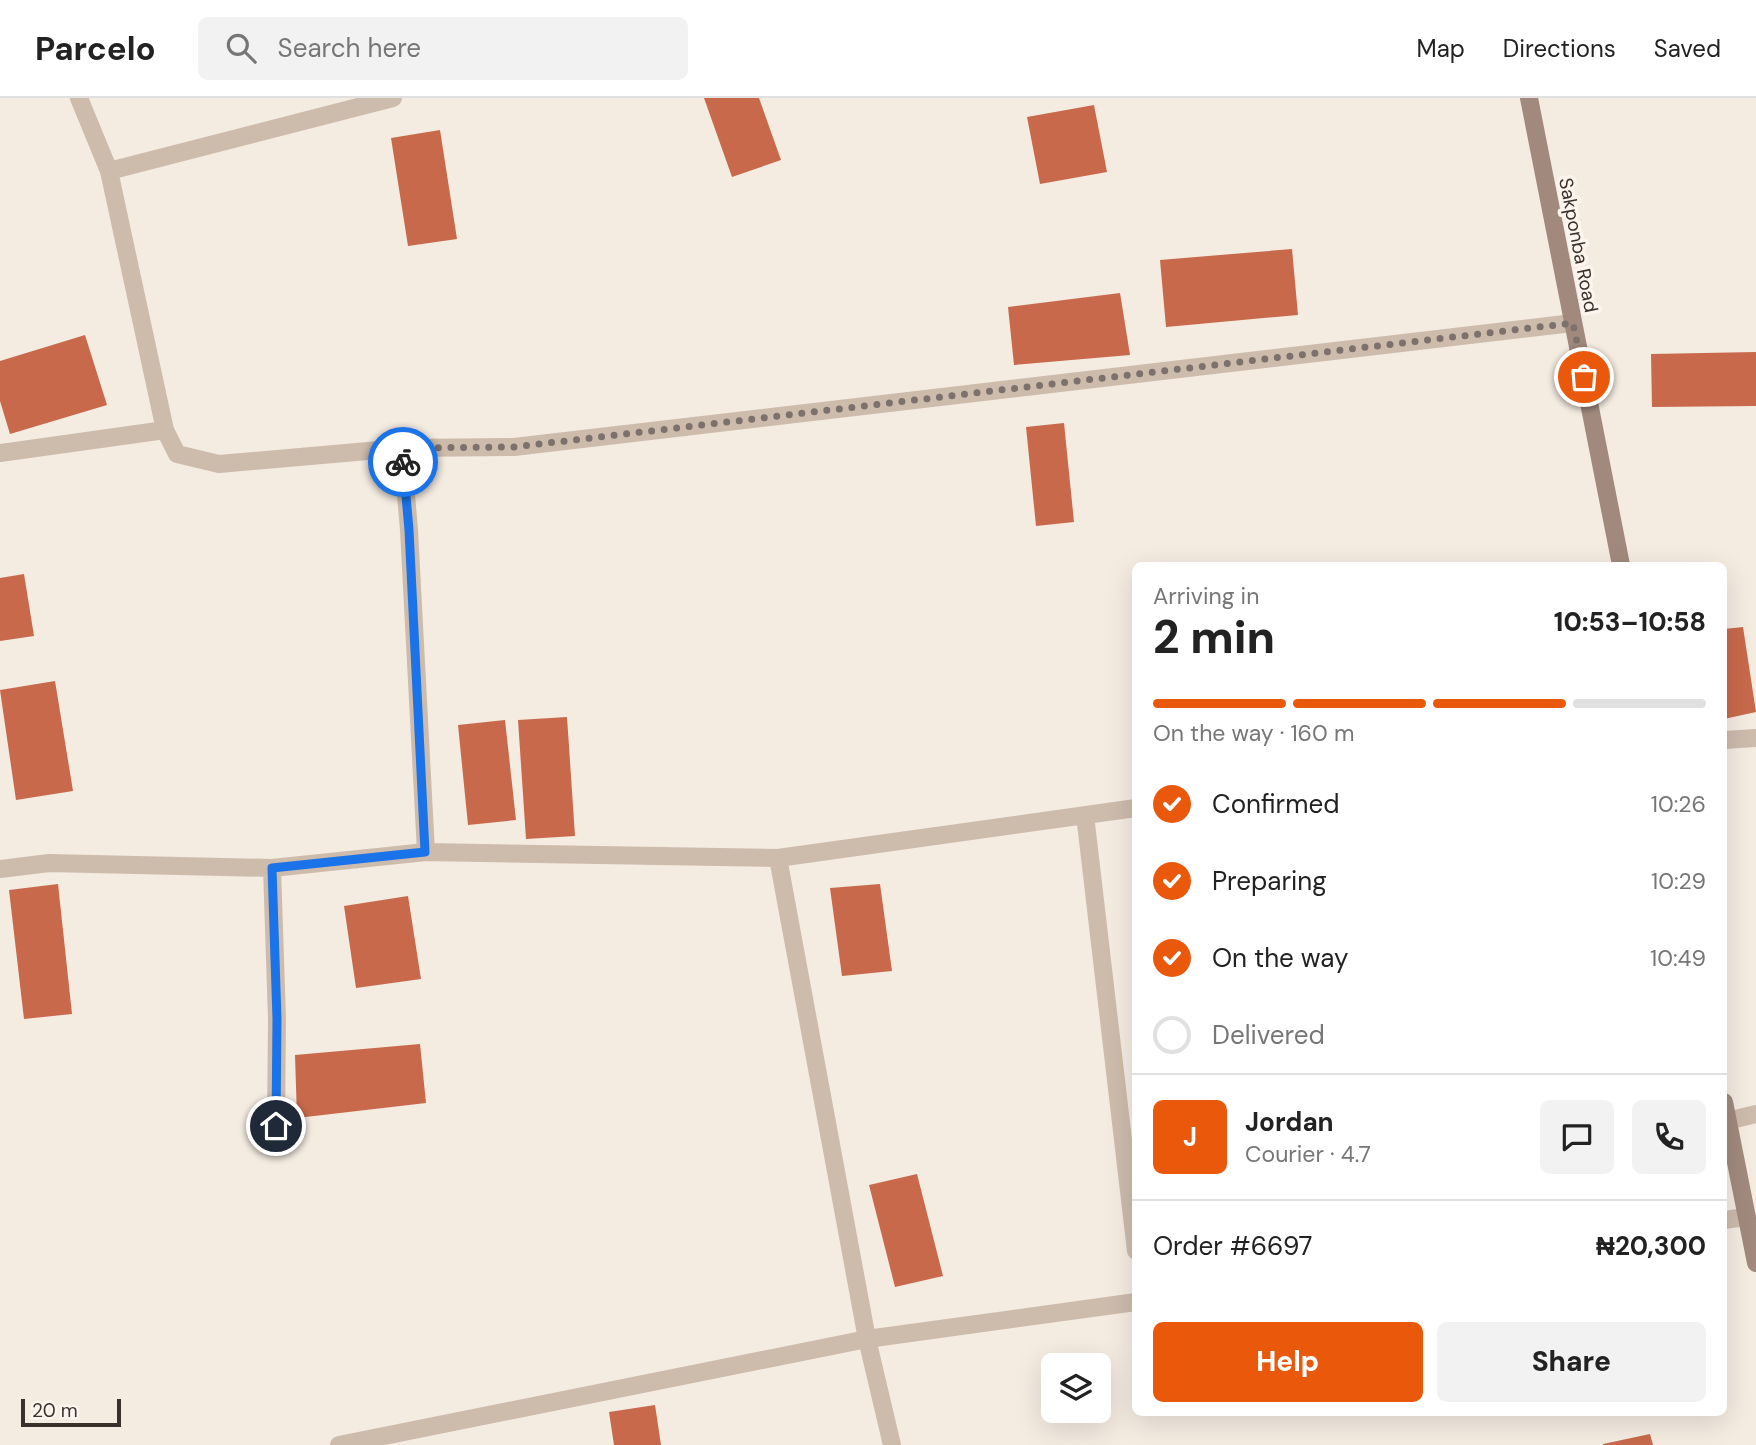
<!DOCTYPE html>
<html lang="en">
<head>
<meta charset="utf-8">
<style>
	body { margin:0; font-family:"DM Sans",sans-serif; background:#f2f2f2; color:#222; height:100vh; display:flex; flex-direction:column; font-size:26px; white-space:nowrap }
	* { box-sizing:border-box; margin:0 }
	p { font-size:23px; color:#767676 }
	.icon { flex:none; width:38px; height:38px; fill:none; stroke:currentColor; stroke-width:2; stroke-linecap:round; stroke-linejoin:round }
	.map { position:relative; flex:1; overflow:hidden }
	.panel { position:absolute; left:1132px; top:464px; width:595px; height:854px; display:flex; flex-direction:column; background:#fff; border-radius:10px; box-shadow:0 7px 28px #0002 }
	.panel>* { flex:none }
	.tools { position:absolute; left:1041px; top:1255px; display:grid; gap:14px }
	.tools a { display:grid; place-items:center; width:70px; height:70px; border-radius:10px; background:#fff; box-shadow:0 7px 28px #0002; font-size:35px }
	.scale { position:absolute; left:21px; bottom:18px; width:100px; box-sizing:border-box; padding-left:7px; border:4px solid #3b302b; border-top:0; font-size:19px; line-height:24px; white-space:nowrap; color:#3b302b; -webkit-text-stroke:5px #fbf5ee; paint-order:stroke }
	.pin { position:absolute; display:grid; place-items:center; width:60px; height:60px; color:#fff; margin:-30px; border:4px solid #fff; border-radius:50%; box-shadow:0 2px 7px #0007 }
	.courier { position:absolute; display:grid; place-items:center; width:70px; height:70px; margin:-35px; border:5px solid #1a73e8; border-radius:50%; background:#fff; color:#222; box-shadow:0 2px 9px #0007 }
	.summary em { font-style:normal; font-weight:800 }
	.summary div { display:flex; flex-direction:column-reverse }
	.summary { display:flex; align-items:center; justify-content:space-between; height:119px; padding:0 21px }
	h1 { font-size:46px; font-weight:800; line-height:52px }
	.bar { display:grid; grid-template-columns:repeat(4,1fr); gap:10px 7px; align-content:center; height:84px; padding:0 21px }
	.bar i { height:9px; border-radius:5px; background:#e0e0e0 }
	.bar .on { background:#ea580c }
	.bar p { grid-column:span 4 }
	.line { display:flex; align-items:center; gap:18px; padding:0 21px; border-top:2px solid #e0e0e0 }
	.line div { flex:1 }
	.round { display:grid; place-items:center; flex:none; width:74px; height:74px; border-radius:10px; background:#f2f2f2 }
	ol { padding:0 21px; list-style:none }
	li { display:flex; align-items:center; gap:21px; height:77px }
	li p { margin-inline-start:auto }
	li .icon { padding:7px; border-radius:50%; background:#ea580c; color:#fff; stroke-width:4 }
	li:last-child { color:#767676 }
	li i { width:38px; height:38px; border:4px solid #e0e0e0; border-radius:50% }
	.action { display:flex; gap:14px; margin-top:auto; padding:14px 21px }
	.action a { flex:1; height:80px; border-radius:10px; background:#ea580c; color:#fff; font-size:28px; font-weight:800; line-height:80px; text-align:center }
	.action a+a { background:#f2f2f2; color:#222 }
	header { display:flex; align-items:center; gap:42px; box-sizing:border-box; height:98px; padding:0 35px; background:#fff; border-bottom:2px solid #e0e0e0 }
	header strong { font-size:33px }
	nav { display:flex; gap:38px; margin-inline-start:auto; font-size:24px }
	.search { width:490px; height:63px; background:#f2f2f2; display:flex; align-items:center; gap:18px; box-sizing:border-box; padding:0 24px; border-radius:10px; color:#767676; font-size:26px }
	.map>svg:first-child { display:block }
	.building { fill:#c8694b }
	.lines { fill:none; stroke-linecap:round; stroke-linejoin:round }
	.minor { stroke:#cdbbac; stroke-width:18 }
	.secondary { stroke:#a18a7d; stroke-width:18 }
	.done { stroke:#7c716b; stroke-width:7; stroke-dasharray:0 12.6 }
	.route { stroke:#1a73e8; stroke-width:9 }
	.labels { text-anchor:middle; stroke-width:7; stroke-linejoin:round; paint-order:stroke }
	.street-label { font-size:19px; fill:#3b302b; stroke:#fbf5ee }
</style>
</head>
<body>
<header>
<strong>Parcelo</strong>
<div class="search"><svg class="icon" aria-label="search" viewBox="0 0 24 24"><circle cx="10" cy="10" r="6"/><path d="M15 15l6 6"/></svg>Search here</div>
<nav><a>Map</a><a>Directions</a><a>Saved</a></nav>
</header>
<div class="map">
<svg width="1756" height="1347" viewBox="0 0 1756 1347">
	<rect width="100%" height="100%" fill="#f4ebe1"/>
	<!-- building -->
	<path class="building" d="M704,0h55l22,62 -49,17z
		M1094,7l13,67 -67,12 -13,-67z
		M440,32l17,109 -49,7 -17,-108z
		M1292,151l6,66 -132,12 -6,-67z
		M1120,195l10,62 -116,10 -6,-58z
		M85,237l22,70 -97,29 -10,-33v-40z
		M1756,254v54l-104,1 -1,-53z
		M1064,325l10,99 -38,4 -10,-99z
		M24,476l10,62 -34,5v-63z
		M1743,529l13,85 -32,7v-90z
		M55,583l18,110 -57,9 -16,-110z
		M567,619l8,119 -49,3 -8,-119z
		M505,622l11,100 -48,5 -10,-100z
		M58,786l14,130 -48,5 -15,-129z
		M880,786l12,87 -50,5 -12,-88z
		M408,798l13,83 -65,9 -12,-82z
		M420,946l6,59 -129,15 -2,-63z
		M917,1076l26,102 -48,11 -26,-102z
		M655,1307l6,40h-47l-5,-33z
		M1650,1336l3,11h-50v-1z"/>
	<g class="lines">
		<!-- minor -->
		<path class="minor" d="M79,0l30,73 56,259 12,24 42,10 183,-16 112,-1 1059,-124
			M109,73l284,-73
			M402,350l7,82 17,322
			M0,355l165,-23
			M1724,642l32,-2
			M1085,717l51,436
			M778,760l89,481 25,106
			M272,770l5,151 -1,107
			M0,771l49,-6 223,5 154,-16 352,6 358,-50
			M1727,1023l29,-7
			M1724,1122l22,-3
			M339,1347l528,-106 269,-37"/>
		<!-- secondary -->
		<path class="secondary" d="M1529,0l92,467
			M1724,1004l32,161"/>
	</g>
	<g class="lines">
		<!-- done -->
		<path class="done" d="M403,364l-1,-14 112,-1 1059,-124 11,54"/>
		<!-- route -->
		<path class="route" d="M276,1028l1,-107 -5,-151 153,-16 -16,-322 -6,-68"/>
	</g>
	<g class="labels">
		<!-- street labels -->
		<g class="street-label">
			<text transform="translate(1579 147) rotate(79)" y="7">Sakponba Road</text>
		</g>
	</g>
</svg>
<div class="tools">
<a><svg class="icon" aria-label="layers" viewBox="0 0 24 24"><path d="M12 4l9 5-9 5-9-5zM3 14l9 5 9-5"/></svg></a>
</div>
<div class="scale">20 m</div>
<div class="pin" style="left:1584px;top:279px;background:#ea580c"><svg class="icon" aria-label="bag" viewBox="0 0 24 24"><path d="M5 8h14l-1 12H6zM9 8a3 3 0 0 1 6 0"/></svg></div>
<div class="pin" style="left:276px;top:1028px;background:#1f2937"><svg class="icon" aria-label="home" viewBox="0 0 24 24"><path d="M3 11l9-7 9 7M6 9v11h12V9"/></svg></div>
<div class="courier" style="left:403px;top:364px"><svg class="icon" aria-label="bike" viewBox="0 0 24 24"><circle cx="6" cy="16" r="4"/><circle cx="18" cy="16" r="4"/><path d="M6 16l4-8h5l3 8M10 8l3 8H6M13 5h3"/></svg></div>
<section class="panel">
<div class="summary"><div><h1>2 min</h1><p>Arriving in</p></div><em>10:53–10:58</em></div>
<div class="bar"><i class="on"></i><i class="on"></i><i class="on"></i><i></i><p>On the way · 160 m</p></div>
<ol>
<li><svg class="icon" aria-label="check" viewBox="0 0 24 24"><path d="M5 12l5 5 9-10"/></svg>Confirmed<p>10:26</p></li>
<li><svg class="icon" aria-label="check" viewBox="0 0 24 24"><path d="M5 12l5 5 9-10"/></svg>Preparing<p>10:29</p></li>
<li><svg class="icon" aria-label="check" viewBox="0 0 24 24"><path d="M5 12l5 5 9-10"/></svg>On the way<p>10:49</p></li>
<li><i></i>Delivered</li>
</ol>
<div class="line" style="height:126px"><b class="round" style="background:#ea580c;color:#fff">J</b><div><b>Jordan</b><p>Courier · 4.7</p></div><a class="round"><svg class="icon" aria-label="chat" viewBox="0 0 24 24"><path d="M4 5h16v11H9l-5 4z"/></svg></a><a class="round"><svg class="icon" aria-label="phone" viewBox="0 0 24 24"><path d="M5 4h4l2 5-3 2q2 4 5 5l2-3 5 2v4C11 20 4 13 5 4z"/></svg></a></div>
<div class="line" style="height:91px"><div>Order #6697</div><b>₦20,300</b></div>
<div class="action"><a>Help</a><a>Share</a></div>
</section>
</div>
</body>
</html>
